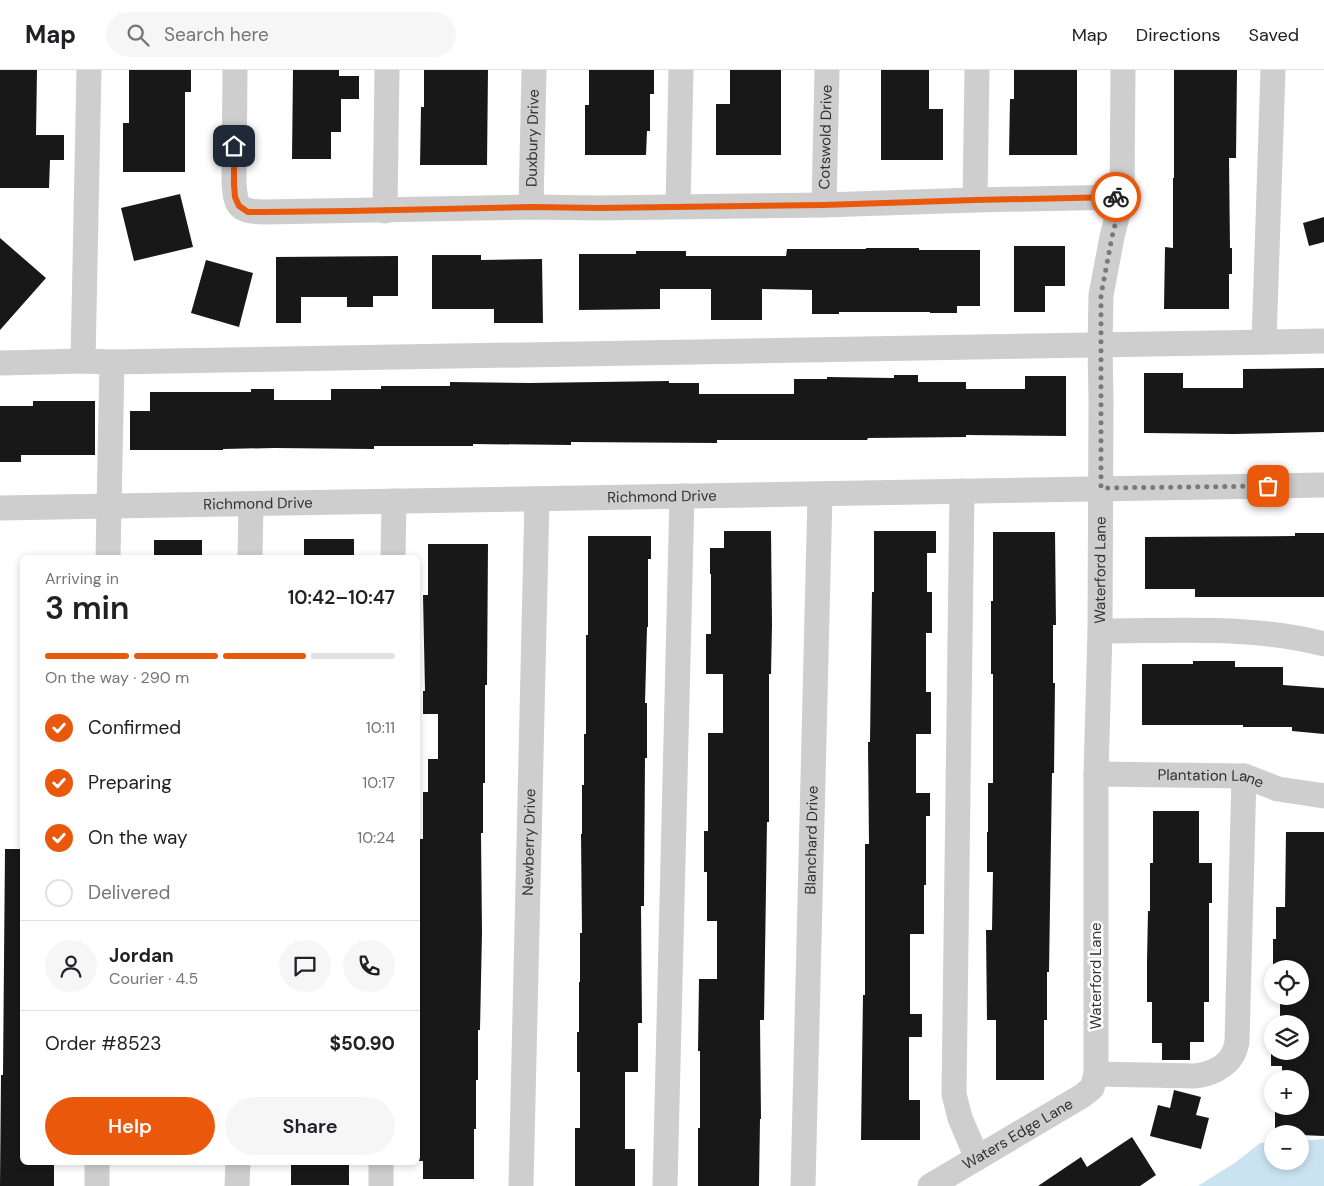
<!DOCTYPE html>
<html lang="en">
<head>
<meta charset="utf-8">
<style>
	body { margin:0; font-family:"DM Sans",sans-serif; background:#f6f6f6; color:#202124; height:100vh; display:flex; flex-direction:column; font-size:19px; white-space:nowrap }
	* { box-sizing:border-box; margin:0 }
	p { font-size:16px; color:#757577 }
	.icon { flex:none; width:28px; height:28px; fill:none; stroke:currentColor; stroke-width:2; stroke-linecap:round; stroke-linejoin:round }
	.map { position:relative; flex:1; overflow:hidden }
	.drawer { position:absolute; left:20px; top:485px; width:400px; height:610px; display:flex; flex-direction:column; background:#fff; border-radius:8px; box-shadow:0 2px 8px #0003 }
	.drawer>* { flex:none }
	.controls { position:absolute; left:1264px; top:890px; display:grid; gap:10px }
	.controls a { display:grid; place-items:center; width:45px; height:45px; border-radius:50%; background:#fff; box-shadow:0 2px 8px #0003; font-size:25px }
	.pin { position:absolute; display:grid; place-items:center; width:42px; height:42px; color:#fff; margin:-21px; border-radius:10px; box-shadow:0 2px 8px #0006 }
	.courier { position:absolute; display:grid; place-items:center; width:50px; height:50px; margin:-25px; border:4px solid #ea580c; border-radius:50%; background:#fff; color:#222; box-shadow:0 1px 6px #0007 }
	.summary em { font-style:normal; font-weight:600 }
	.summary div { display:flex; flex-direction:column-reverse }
	.summary { display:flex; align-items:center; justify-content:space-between; height:85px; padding:0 25px }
	h1 { font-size:32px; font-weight:600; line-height:38px }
	.bar { display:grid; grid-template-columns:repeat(4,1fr); gap:8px 5px; align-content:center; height:60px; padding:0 25px }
	.bar i { height:6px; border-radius:4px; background:#e0e0e0 }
	.bar .current { background:#ea580c }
	.bar p { grid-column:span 4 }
	.line { display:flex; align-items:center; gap:12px; padding:0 25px; border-top:1px solid #e0e0e0 }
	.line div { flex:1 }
	.round { display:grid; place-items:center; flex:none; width:52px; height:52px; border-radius:26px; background:#f6f6f6 }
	ol { padding:0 25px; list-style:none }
	li { display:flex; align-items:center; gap:15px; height:55px }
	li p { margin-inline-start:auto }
	li .icon { padding:5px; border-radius:50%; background:#ea580c; color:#fff; stroke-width:4 }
	li:last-child { color:#757577 }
	li i { width:28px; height:28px; border:2px solid #e0e0e0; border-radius:50% }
	.action { display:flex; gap:10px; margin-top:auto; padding:10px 25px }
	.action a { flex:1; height:58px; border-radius:30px; background:#ea580c; color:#fff; font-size:20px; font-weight:600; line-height:58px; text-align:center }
	.action a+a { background:#f6f6f6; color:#202124 }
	header { display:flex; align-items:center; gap:30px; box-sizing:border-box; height:70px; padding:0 25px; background:#fff; border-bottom:1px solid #e0e0e0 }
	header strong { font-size:24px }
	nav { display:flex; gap:28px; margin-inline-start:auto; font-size:18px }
	.search { width:350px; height:45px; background:#f6f6f6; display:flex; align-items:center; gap:12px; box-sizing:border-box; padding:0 18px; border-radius:28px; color:#757577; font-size:19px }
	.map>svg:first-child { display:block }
	.water { fill:#c9e4f0 }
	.building { fill:#181818 }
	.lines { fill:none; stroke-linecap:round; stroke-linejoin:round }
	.minor { stroke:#cecece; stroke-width:25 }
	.done { stroke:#797979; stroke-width:5; stroke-dasharray:0 9 }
	.route { stroke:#ea580c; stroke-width:6 }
	.labels { text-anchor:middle; stroke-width:5; stroke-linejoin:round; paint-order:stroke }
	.street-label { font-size:15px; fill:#313131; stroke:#fff }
</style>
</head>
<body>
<header>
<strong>Map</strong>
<div class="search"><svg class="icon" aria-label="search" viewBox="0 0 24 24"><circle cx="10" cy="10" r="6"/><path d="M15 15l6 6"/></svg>Search here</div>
<nav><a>Map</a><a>Directions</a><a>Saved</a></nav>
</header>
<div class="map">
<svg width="1324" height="1116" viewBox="0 0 1324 1116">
	<rect width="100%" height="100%" fill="#fff"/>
	<!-- water -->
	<path class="water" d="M1324,1069v47h-126l38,-24 24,-19 12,-1v19h28v-20z"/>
	<!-- building -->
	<path class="building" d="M0,0h37l-1,65h28v25h-14l-1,28h-49z
		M129,0h62v22h-6v80h-62v-49h6z
		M293,0h46v6h20v23h-18v33h-10v27h-39z
		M424,0h64l-1,95h-67l1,-58h3z
		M589,0h65v24h-4v37h-3l-1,24h-61v-50h4z
		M730,0h51v85h-65v-51h14z
		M881,0h48v39h14v51h-62z
		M1014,0h63v85h-68l1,-56h4z
		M1174,0h63l-1,88h-7l1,90h2v26h-3v35h-65l1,-62 8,1v-70h1z
		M180,124l13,53 -59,14 -13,-53z
		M1324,147v25l-15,4 -6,-23z
		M0,168l46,40 -46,52z
		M1014,176h51v40h-20v26h-31z
		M866,178h53v2h61v56h-23v7h-27v-1h-91v2h-27v-24l-50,-1v31h-51v-31h-51v20l-81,1v-56h57v-3h50v5h100l1,-7h79z
		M432,185h49v5l61,-1 1,64h-49v-14h-62z
		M398,186v40h-25v11h-26v-10h-46v26h-25v-66z
		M206,190l47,13 -14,54 -48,-14z
		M1324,298v64l-90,2 -90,-1v-60h39v15h60v-19z
		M894,305h24v7h48v7h59v-13h41v60l-100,-1v2l-98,1 -1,2h-150v3l-146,-1v3l-98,-1v2h-99v3l-100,-1 -51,1v1h-93v-39h20v-19h101v-3h23v11h57v-11h50v-3h69v-4l79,1 140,-2v2h30v11h95v-15h33v-2l67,1z
		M33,331h62v54h-74v7h-21v-56h33z
		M724,461h47l1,94 -1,49h-2v148h-2l-3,198h-4l1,99h-1l-1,67h-61v-58h2v-77h-2l1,-72h18v-58h-10v-49h-3v-41h4v-98h15v-59h-17v-40h5v-60h-1v-26h14z
		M874,461h62v22h-9v39h5v41h-6v59h5v42h-15v59h14v23h-4v69h-2v49h-14v80h12v23h-13v63h11v40h-59l2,-145h2v-151h4l-1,-102h2l2,-150h2z
		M993,462h62l1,93h-3v58h2l-1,90h-2l-3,199h-2v48h-3v60h-48v-60h-9l-1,-90h6l1,-58h-6v-40h1v-49h5v-109h-2v-73h2z
		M1295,463h29v64h-129v-8h-50v-52l150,-1z
		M588,466h63v23h-3v68h-1l-2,76h2v55h-2l-1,148h-3l1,117h-4v49h-13v77h10v37h-60v-58h5v-56h-3v-40h2v-50h1v-49h2l-1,-99h1v-49h2v-51h2v-99h2z
		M304,469h50v19h-50z
		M154,470h48v18h-48z
		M428,474h60l-1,141h-2v98h-2v50h-2l1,99 -2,98h-2v50h-2v49h-2v50h-51v-18h-5v-121l2,-101 -1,-100h4v-47h5v-33h10v-45h-15v-23h2l-2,-96h5z
		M1193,591h42v6h48v18l41,3v46l-32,-3v-4h-49v-2h-101v-61h51z
		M1153,741h46v52h13v40h-3v99h-5v40h-14v18h-28v-17h-10v-41h-5v-41l1,-50h2v-48h3z
		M1286,762h38v304l-49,-2v-28h25v-27h-18v-13h-11v-22h1v7h28v-27h-20v-28h20v-27h-27v-30h3v-32h9z
		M5,779h17v313h32v24h-54l1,-111h2z
		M1174,1020l27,7 -5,18 13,3 -8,31 -51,-13 8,-31 12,3z
		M1132,1067l24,38 -16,11h-102l43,-29 6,10z
		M291,1092h58v23h-58z"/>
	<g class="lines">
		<!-- minor -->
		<g class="minor">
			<path d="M235,0l-1,114c2,24 5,27 30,28l267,-5 68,1 225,-3 151,-5 147,-3"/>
			<path d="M975,130l2,-130"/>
			<path id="s1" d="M824,135l3,-135"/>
			<path d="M678,136l3,-136"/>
			<path id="s2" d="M531,137l3,-137"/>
			<path d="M385,141l2,-141"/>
			<path d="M1264,272l9,-272"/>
			<path d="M83,291l6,-291"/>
			<path d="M0,293l83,-2 29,1 1212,-21"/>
			<path d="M962,421l-8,603 6,24 17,40"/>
			<path id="s3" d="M0,438l1324,-23"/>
			<path d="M108,488l4,-196"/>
			<path d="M250,488l1,-54"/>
			<path d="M393,488l1,-57"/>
			<path d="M1100,561c74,0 151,-6 224,13"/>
			<path id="s4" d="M1096,704l148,2 34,13 46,7"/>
			<path d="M1096,1004l99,2c14,-2 31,-8 38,-22 2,-3 3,-8 4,-12l7,-266"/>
			<path d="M97,1116v-24"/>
			<path d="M237,1116l1,-24"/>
			<path d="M381,1116v-24"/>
			<path id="s5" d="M521,1116l16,-687"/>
			<path d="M665,1116l17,-690"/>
			<path id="s6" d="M803,1116l17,-692"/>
			<path id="s7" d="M930,1116l152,-90 10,-8 4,-14v-300l4,-143 1,-231 -1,-55 1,-50 11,-58 10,-40 1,-127"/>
		</g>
	</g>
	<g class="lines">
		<!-- done -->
		<path class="done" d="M1116,127h6l-10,40 -11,58v193l167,-2"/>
		<!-- route -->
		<path class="route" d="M234,76v38l1,13 4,9 9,6h16l86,-1 181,-4 68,1 225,-3 151,-5 141,-3"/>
	</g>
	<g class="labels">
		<!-- street labels -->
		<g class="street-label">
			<text dy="5" stroke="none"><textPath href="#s1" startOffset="68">Cotswold Drive</textPath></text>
			<text dy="5" stroke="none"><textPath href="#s2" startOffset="69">Duxbury Drive</textPath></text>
			<text dy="5" stroke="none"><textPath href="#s3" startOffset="662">Richmond Drive</textPath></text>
			<text dy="5" stroke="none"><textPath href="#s3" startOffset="258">Richmond Drive</textPath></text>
			<text dy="5" stroke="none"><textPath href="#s7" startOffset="708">Waterford Lane</textPath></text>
			<text dy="5" stroke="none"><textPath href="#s4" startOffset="115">Plantation Lane</textPath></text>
			<text dy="5" stroke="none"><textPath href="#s6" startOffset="346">Blanchard Drive</textPath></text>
			<text dy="5" stroke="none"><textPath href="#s5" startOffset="344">Newberry Drive</textPath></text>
			<text transform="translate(1096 906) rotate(-90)" y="5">Waterford Lane</text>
			<text dy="5" stroke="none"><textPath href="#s7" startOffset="102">Waters Edge Lane</textPath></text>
		</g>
	</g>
</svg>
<div class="controls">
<a><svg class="icon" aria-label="locate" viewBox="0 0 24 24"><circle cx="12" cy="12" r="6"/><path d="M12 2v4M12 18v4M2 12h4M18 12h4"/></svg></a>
<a><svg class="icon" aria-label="layers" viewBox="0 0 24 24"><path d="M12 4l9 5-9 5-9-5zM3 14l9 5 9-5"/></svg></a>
<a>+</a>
<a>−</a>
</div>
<div class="pin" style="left:1268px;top:416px;background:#ea580c"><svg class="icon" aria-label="bag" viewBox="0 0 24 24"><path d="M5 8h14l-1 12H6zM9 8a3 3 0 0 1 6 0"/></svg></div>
<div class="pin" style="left:234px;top:76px;background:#1f2937"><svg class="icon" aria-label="home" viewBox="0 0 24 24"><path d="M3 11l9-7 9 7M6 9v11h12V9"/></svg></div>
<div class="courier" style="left:1116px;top:127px"><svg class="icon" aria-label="bike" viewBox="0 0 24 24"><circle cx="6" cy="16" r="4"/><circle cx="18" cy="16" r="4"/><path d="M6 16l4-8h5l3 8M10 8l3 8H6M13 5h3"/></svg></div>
<section class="drawer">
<div class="summary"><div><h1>3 min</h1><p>Arriving in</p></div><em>10:42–10:47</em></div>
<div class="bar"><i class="current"></i><i class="current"></i><i class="current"></i><i></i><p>On the way · 290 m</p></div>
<ol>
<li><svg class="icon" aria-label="check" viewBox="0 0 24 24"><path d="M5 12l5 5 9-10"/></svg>Confirmed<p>10:11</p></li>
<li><svg class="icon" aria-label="check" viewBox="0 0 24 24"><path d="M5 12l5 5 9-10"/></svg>Preparing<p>10:17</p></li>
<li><svg class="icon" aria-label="check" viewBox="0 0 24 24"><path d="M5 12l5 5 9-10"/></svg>On the way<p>10:24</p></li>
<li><i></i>Delivered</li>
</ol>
<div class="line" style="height:90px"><a class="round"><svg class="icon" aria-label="person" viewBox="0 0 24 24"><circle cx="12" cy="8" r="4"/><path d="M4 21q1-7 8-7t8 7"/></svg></a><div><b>Jordan</b><p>Courier · 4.5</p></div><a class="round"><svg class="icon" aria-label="chat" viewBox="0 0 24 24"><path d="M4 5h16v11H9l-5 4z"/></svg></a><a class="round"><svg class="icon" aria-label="phone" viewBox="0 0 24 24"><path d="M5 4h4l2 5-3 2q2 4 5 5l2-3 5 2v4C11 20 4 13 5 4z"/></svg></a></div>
<div class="line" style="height:65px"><div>Order #8523</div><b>$50.90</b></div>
<div class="action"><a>Help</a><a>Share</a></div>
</section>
</div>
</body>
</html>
